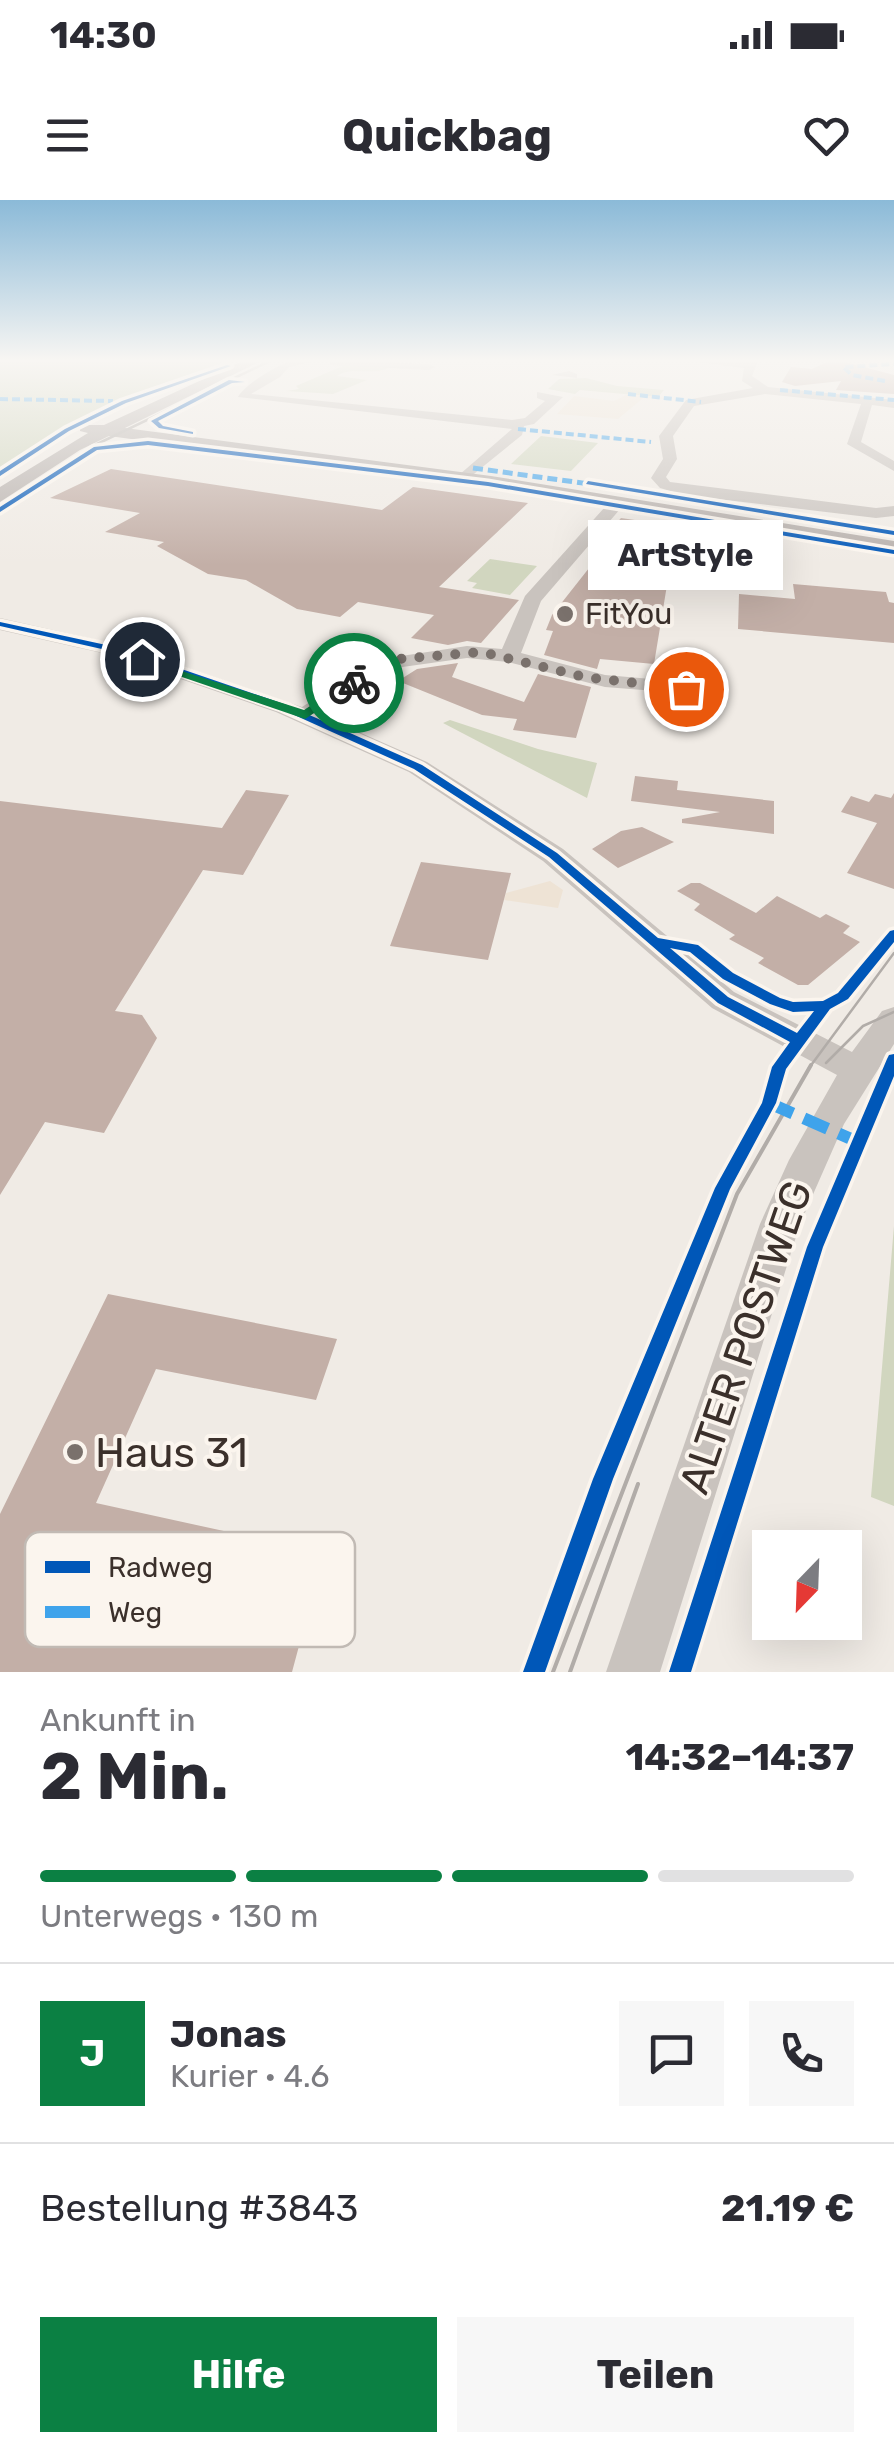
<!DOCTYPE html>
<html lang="de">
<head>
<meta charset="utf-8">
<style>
	body { margin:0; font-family:Rubik,sans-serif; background:#f7f7f7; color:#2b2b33; height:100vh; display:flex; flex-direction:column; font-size:38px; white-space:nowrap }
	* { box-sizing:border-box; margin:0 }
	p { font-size:32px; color:#7c7c81 }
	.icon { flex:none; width:55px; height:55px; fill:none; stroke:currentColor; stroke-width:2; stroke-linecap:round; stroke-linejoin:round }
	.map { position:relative; height:1472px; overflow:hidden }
	.side { display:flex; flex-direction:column; background:#fff; flex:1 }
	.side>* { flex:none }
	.needle { width:65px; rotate:203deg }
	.controls { position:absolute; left:752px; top:1330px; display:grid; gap:20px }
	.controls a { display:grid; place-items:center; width:110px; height:110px; border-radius:0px; background:#fff; box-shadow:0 10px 40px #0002; font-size:50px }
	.pin { position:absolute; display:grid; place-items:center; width:85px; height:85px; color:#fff; margin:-42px; border:5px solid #fff; border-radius:50%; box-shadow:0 2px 10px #0007 }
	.courier { position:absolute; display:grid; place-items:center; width:100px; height:100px; margin:-50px; border:8px solid #0b8043; border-radius:50%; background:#fff; color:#222; box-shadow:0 2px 12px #0007 }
	.bubble { position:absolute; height:70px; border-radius:0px; background:#fff; box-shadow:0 10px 40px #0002; font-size:32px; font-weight:700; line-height:70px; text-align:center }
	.summary em { font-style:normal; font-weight:700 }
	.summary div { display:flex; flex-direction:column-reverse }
	.summary { display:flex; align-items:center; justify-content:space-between; height:170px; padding:0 40px }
	h1 { font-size:65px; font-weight:700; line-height:75px }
	.bar { display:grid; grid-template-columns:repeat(4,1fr); gap:15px 10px; align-content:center; height:120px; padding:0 40px }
	.bar i { height:12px; border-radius:8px; background:#e1e1e2 }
	.bar .selected { background:#0b8043 }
	.bar p { grid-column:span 4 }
	.line { display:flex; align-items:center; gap:25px; padding:0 40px; border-top:2px solid #e1e1e2 }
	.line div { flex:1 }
	.round { display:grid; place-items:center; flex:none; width:105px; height:105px; border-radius:0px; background:#f7f7f7 }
	.action { display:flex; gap:20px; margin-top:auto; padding:20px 40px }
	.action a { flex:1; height:115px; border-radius:0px; background:#0b8043; color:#fff; font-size:40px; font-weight:700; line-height:115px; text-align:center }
	.action a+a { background:#f7f7f7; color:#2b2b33 }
	.status { display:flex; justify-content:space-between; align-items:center; height:70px; padding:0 50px; background:#fff; direction:ltr }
	.status svg { height:28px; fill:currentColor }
	header { display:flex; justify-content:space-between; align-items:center; height:130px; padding:0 40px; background:#fff; font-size:45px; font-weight:700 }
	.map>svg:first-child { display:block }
	.green { fill:#d1d6bf }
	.plaza { fill:#eee3d5 }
	.building { fill:#c3afa7 }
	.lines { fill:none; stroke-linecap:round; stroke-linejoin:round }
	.minor { fill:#c9c3be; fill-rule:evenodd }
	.major { fill:#b8b1ad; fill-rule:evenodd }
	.tram-far1 { stroke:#b1aca8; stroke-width:2.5 }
	.tram { stroke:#b1aca8; stroke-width:4 }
	.quiet-far2 { stroke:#3fa3eb; stroke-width:4; stroke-dasharray:8 4; stroke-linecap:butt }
	.quiet-far1 { stroke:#3fa3eb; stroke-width:5; stroke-dasharray:10 5; stroke-linecap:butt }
	.quiet { stroke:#3fa3eb; stroke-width:12; stroke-dasharray:26 12; stroke-linecap:butt }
	.cycleway-casing { stroke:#fbf5ee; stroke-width:7 }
	.cycleway { fill:#0057b8; fill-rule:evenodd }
	.route { fill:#0b8043 }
	.done { stroke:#7a716c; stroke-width:10; stroke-dasharray:0 18 }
	.poi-dot { fill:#7a716c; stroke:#fbf5ee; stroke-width:4 }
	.labels { text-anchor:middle; stroke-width:8; stroke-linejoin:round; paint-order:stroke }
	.far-poi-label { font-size:30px; fill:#3b302b; stroke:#fbf5ee; text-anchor:start }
	.near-street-label { font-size:42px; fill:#3b302b; stroke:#fbf5ee }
	.near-poi-label { font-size:42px; fill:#3b302b; stroke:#fbf5ee; text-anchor:start }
	.key { fill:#fbf5ee; stroke:#c1bab4; stroke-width:2.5 }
	.key-label { font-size:28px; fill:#3b302b }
</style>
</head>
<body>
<div class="status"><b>14:30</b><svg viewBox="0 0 49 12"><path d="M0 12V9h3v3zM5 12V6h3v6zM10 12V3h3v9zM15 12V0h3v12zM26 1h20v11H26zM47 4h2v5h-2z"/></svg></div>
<header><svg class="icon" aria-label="menu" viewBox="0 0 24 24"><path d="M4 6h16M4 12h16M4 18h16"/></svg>Quickbag<svg class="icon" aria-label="heart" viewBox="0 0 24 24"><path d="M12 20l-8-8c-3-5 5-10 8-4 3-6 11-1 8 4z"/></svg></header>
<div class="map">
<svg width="894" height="1472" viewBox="0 0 894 1472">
	<rect width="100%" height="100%" fill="#f0ebe5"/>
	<!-- green -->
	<path class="green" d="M0,159h177l48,4 -129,49 -96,57z
		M345,165l45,2c-17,10 -38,-2 -53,9l30,4 -34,14 -46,-3 12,-2 -3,-3z
		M586,178l31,8 47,4 -6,7 -78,-7 -5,4 -27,-5 11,-10z
		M541,236l57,7 -27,28 -60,-7z
		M490,359l47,7 -27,29 -38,-7 5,-5 -10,-2z
		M450,520l88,29 59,14 -10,35 -144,-75z
		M894,1026v280l-23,-9z"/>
	<!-- plaza -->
	<path class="plaza" d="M628,194l46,5 -31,-1 -25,21 -61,-5 17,-18 40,5z
		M550,681l13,9 -5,18 -54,-8 2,-7z"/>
	<!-- building -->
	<path class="building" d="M833,159l61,16v19l-58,-4 5,-9 -46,5 -13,-4 9,-15 21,2z
		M111,269l271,41 31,-23 115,16 -89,84 80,13 -38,43 -14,-2 -19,4 -37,-7 23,-23 -76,-13 -18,15 -43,-8 -51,-29 -38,-6 -51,-28 7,-4 -59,-10 35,-19 -90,-15z
		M621,318l69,10 -6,60 -17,-3 -13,79 -54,-5 -3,10 -53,-14 9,-24 -7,-1 6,-15 41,-52 18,-12 -18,-2z
		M793,384l93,8 3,10 5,1v40l-156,-14 1,-35 56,5z
		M458,463l-6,14 72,25 14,-28 53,13 -15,51 -63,-8 4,-11 -35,-4 -84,-34 19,-12z
		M635,576l43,5 -1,9 97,11v33l-92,-11v-4l38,-7 -89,-11z
		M246,590l43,5 -46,80 -40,-5 -88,141 27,4 15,23 -53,95 -59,-11 -45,73v-394l222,27z
		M894,593v96l-47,-16 30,-50 -36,-11 10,-16 18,6 6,-8 16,4z
		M642,627l32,15 -56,26 -26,-19 29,-18z
		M421,662l90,11 -23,87 -98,-14z
		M691,683h9l56,30 21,-17 43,22 6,-4 24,12 -7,7 17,9 -52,43h-10l-40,-22 6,-5 -35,-19 6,-4 -41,-25 6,-6 -23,-13z
		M108,1094l229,45 -21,61 -160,-31 -60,134 228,50 -32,119h-292v-158z"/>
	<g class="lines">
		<!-- minor -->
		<path class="minor" d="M298,159l21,1 -30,7 -9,10 -29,17 261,26 13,-2 20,-17 -8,-3v-6l26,5 -29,27 -10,2 -2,9 -58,47 -5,-1v-6l53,-46 -274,-32c7,-13 45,-36 60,-38z
			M673,159h86l-7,17 16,11 126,13v8l-22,-3 -11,37 33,19v10l-47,-27 14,-40 -96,-10 -71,12 -21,30 4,23 -11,18 4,5 206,26 18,-2v10l-18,2 -192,-23 -24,-7 -9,-10 12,-19 -4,-23 27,-36 67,-12 -11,-7 2,-13z
			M327,160l102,4 6,3 -6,3 -98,-5z
			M569,171l8,3v4l-25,-3z
			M613,298l14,3 -86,100 -20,52 84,22 81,7 11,7 -3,5 -89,-7 -97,-25 -41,-4 -79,11 -68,46 107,47 136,87 171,143 118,60 30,-41 12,-4v37l-50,80 -44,100 -140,448h-54l154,-448 29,-64 48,-85 -125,-67 -169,-147 -134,-89 -133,-60 -165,-57 -111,-25v-12l124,28 178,61 73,-47 92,-14 35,3 23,-53z"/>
		<!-- major -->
		<path class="major" d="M247,159h18l-140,69 366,48 403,65v12l-403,-65 -382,-52 -29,14 -80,52v-15l88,-54 -8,-2v-6h24z"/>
		<!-- tram-far1 -->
		<path class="tram-far1" d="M0,306l95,-61 179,-86
			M826,863l37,-37 31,-14
			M809,868l85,-115"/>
		<!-- tram -->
		<path class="tram" d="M553,1472l184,-478 74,-129
			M570,1472l68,-188"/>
		<!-- quiet-far2 -->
		<path class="quiet-far2" d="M885,181l-33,-6 -9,-8 51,-3
			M780,190l114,10
			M628,194l73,8
			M0,199l113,2
			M518,229l133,13"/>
		<!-- quiet-far1 -->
		<path class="quiet-far1" d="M473,268l124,17"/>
		<!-- quiet -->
		<path class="quiet" d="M769,903l89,39"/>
		<defs>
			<path id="cycleway" d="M227,165l4,1 -105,37 -57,28 -69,45v-5l65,-42 57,-28z
				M229,180l16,2 -13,1 -74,38 5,5 30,6v2l-34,-6 -8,-7z
				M148,241l340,41 406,68v4l-406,-68 -340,-41 -51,5 -97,62v-5l94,-60z
				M588,281l306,50v4l-308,-51z
				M0,422l120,26 167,57 135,60 135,88 101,85 40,7 35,28 47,25 13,4 30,-1 15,-8 52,-62 4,-1v12l-46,57 -18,10 -44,60 -10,34 -46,86 -117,290 -68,193h-22l70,-193 122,-291 47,-85 10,-36 18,-25 -72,-39 -169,-146 -135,-88 -133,-60 -166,-57 -115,-26zM670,748l20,4 33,27 47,25 23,8 21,-1 -17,22 -69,-36z
				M894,854v22l-71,171 -132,425h-22l138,-425 80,-188 2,-4z"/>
		</defs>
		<!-- cycleway casing -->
		<use href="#cycleway" class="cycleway-casing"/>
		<!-- cycleway -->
		<use href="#cycleway" class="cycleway"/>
	</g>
	<!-- sky -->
	<linearGradient id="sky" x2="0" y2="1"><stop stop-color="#8bbad8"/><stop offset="0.44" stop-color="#f8f6f3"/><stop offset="1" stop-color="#f8f6f3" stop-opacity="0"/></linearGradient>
	<rect width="894" height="365" fill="url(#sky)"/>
	<!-- route -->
	<path class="route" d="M138,457l166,53 46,-30 10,3 -55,36 -167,-57z"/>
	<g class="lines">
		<!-- done -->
		<path class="done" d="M354,483l28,-19 17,-5 83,-7 102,25 102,12"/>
	</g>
	<!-- markers -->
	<g class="poi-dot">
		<circle cx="565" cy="414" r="10"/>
		<circle cx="75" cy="1252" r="10"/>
	</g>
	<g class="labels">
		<!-- far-poi labels -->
		<g class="far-poi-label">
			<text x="585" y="424">FitYou</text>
		</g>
		<!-- near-street labels -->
		<g class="near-street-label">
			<text transform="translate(745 1137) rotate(-71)" y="15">ALTER POSTWEG</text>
		</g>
		<!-- near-poi labels -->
		<g class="near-poi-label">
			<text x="95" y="1267">Haus 31</text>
		</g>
	</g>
	<!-- legend -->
	<rect x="25" y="1332" width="330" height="115" rx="15" class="key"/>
	<rect x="45" y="1361" width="45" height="12" fill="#0057b8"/>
	<rect x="45" y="1406" width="45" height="12" fill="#3fa3eb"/>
	<g class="key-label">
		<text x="108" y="1377">Radweg</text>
		<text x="108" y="1422">Weg</text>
	</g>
</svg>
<div class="controls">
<a><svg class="needle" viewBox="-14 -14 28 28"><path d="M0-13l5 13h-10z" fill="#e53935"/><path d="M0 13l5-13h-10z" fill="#7c7c81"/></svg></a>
</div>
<div class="pin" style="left:686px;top:489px;background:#ea580c"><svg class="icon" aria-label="bag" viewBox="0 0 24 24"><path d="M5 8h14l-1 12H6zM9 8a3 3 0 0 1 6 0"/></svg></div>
<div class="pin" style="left:142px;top:459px;background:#1f2937"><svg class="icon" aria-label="home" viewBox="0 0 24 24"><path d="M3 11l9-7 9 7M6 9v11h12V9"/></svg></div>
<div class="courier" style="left:354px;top:483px"><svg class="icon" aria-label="bike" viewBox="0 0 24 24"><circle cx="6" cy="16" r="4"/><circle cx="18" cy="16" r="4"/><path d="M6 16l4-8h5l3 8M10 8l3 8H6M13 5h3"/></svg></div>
<div class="bubble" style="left:588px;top:320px;width:195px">ArtStyle</div>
</div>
<section class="side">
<div class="summary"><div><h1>2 Min.</h1><p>Ankunft in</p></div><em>14:32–14:37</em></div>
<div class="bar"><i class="selected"></i><i class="selected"></i><i class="selected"></i><i></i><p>Unterwegs · 130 m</p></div>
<div class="line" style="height:180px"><b class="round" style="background:#0b8043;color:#fff">J</b><div><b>Jonas</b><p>Kurier · 4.6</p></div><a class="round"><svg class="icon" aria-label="chat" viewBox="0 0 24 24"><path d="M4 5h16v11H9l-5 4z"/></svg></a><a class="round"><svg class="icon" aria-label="phone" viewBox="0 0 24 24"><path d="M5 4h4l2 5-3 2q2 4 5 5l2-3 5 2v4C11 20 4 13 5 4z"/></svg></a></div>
<div class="line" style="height:130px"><div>Bestellung #3843</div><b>21.19 €</b></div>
<div class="action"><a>Hilfe</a><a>Teilen</a></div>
</section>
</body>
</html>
